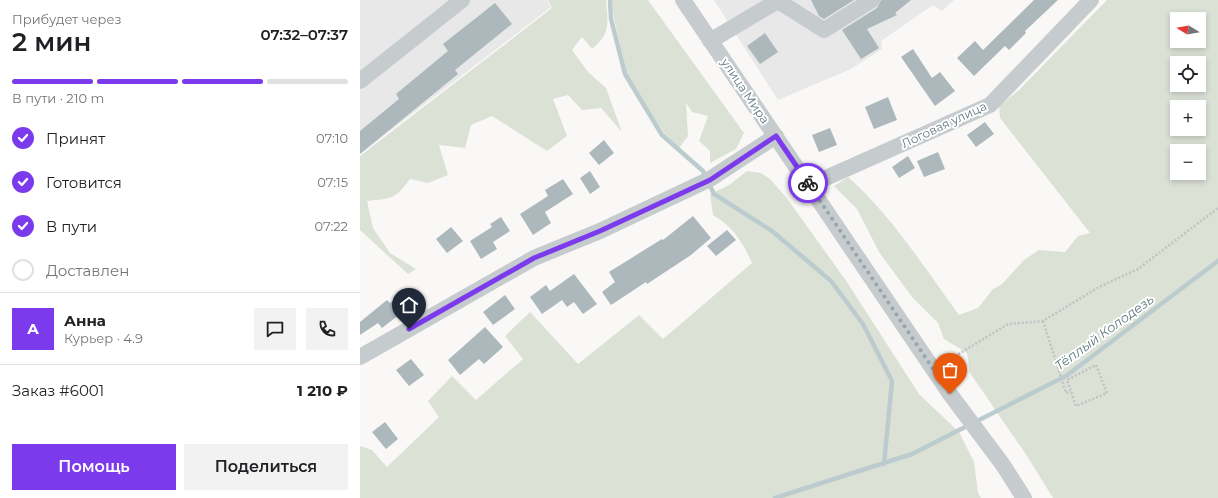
<!DOCTYPE html>
<html lang="ru">
<head>
<meta charset="utf-8">
<style>
	body { margin:0; font-family:Montserrat,sans-serif; background:#f2f2f2; color:#202124; height:100vh; display:flex; flex-direction:column; font-size:15px; white-space:nowrap }
	* { box-sizing:border-box; margin:0 }
	p { font-size:13px; color:#757577 }
	.icon { flex:none; width:22px; height:22px; fill:none; stroke:currentColor; stroke-width:2; stroke-linecap:round; stroke-linejoin:round }
	.map { position:relative; flex:1; overflow:hidden }
	.drawer { display:flex; flex-direction:column; background:#fff; width:360px }
	.drawer>* { flex:none }
	.needle { width:26px; rotate:281deg }
	.buttons { position:absolute; left:810px; top:12px; display:grid; gap:8px }
	.buttons a { display:grid; place-items:center; width:36px; height:36px; border-radius:0px; background:#fff; box-shadow:0 2px 6px #0003; font-size:20px }
	.pin { position:absolute; display:grid; place-items:center; width:34px; height:34px; color:#fff; margin:-41px -17px; border-radius:50% 50% 50% 0; rotate:-45deg; box-shadow:0 0 4px #0007 }
	.pin .icon { rotate:45deg }
	.courier { position:absolute; display:grid; place-items:center; width:40px; height:40px; margin:-20px; border:3px solid #7c3aed; border-radius:50%; background:#fff; color:#222; box-shadow:0 1px 5px #0007 }
	.head em { font-style:normal; font-weight:600 }
	.head div { display:flex; flex-direction:column-reverse }
	.head { display:flex; align-items:center; justify-content:space-between; height:68px; padding:0 12px }
	h1 { font-size:26px; font-weight:600; line-height:30px }
	.bar { display:grid; grid-template-columns:repeat(4,1fr); gap:6px 4px; align-content:center; height:48px; padding:0 12px }
	.bar i { height:5px; border-radius:3px; background:#e0e0e0 }
	.bar .on { background:#7c3aed }
	.bar p { grid-column:span 4 }
	.line { display:flex; align-items:center; gap:10px; padding:0 12px; border-top:1px solid #e0e0e0 }
	.line div { flex:1 }
	.round { display:grid; place-items:center; flex:none; width:42px; height:42px; border-radius:0px; background:#f2f2f2 }
	ol { padding:0 12px; list-style:none }
	li { display:flex; align-items:center; gap:12px; height:44px }
	li p { margin-inline-start:auto }
	li .icon { padding:4px; border-radius:50%; background:#7c3aed; color:#fff; stroke-width:4 }
	li:last-child { color:#757577 }
	li i { width:22px; height:22px; border:2px solid #e0e0e0; border-radius:50% }
	.cta { display:flex; gap:8px; margin-top:auto; padding:8px 12px }
	.cta a { flex:1; height:46px; border-radius:0px; background:#7c3aed; color:#fff; font-size:16px; font-weight:600; line-height:46px; text-align:center }
	.cta a+a { background:#f2f2f2; color:#202124 }
	main { display:flex; flex:1; min-height:0 }
	.map>svg:first-child { display:block }
	.built { fill:#e7e8e7 }
	.green { fill:#dce1d6; fill-rule:evenodd }
	.lines { fill:none; stroke-linecap:round; stroke-linejoin:round }
	.stream { stroke:#bcccce; stroke-width:4.5 }
	.building { fill:#acb8bc }
	.path { stroke:#bfc3c4; stroke-width:2.5; stroke-dasharray:2 2; stroke-linecap:butt }
	.minor { stroke:#c6cbce; stroke-width:16 }
	.done { stroke:#96a6ac; stroke-width:4; stroke-dasharray:0 7.2 }
	.route { stroke:#7c3aed; stroke-width:5 }
	.labels { text-anchor:middle; stroke-width:4; stroke-linejoin:round; paint-order:stroke }
	.street-label { font-size:12px; fill:#617a84; stroke:#fff }
	.water-label { font-size:13px; font-style:italic; fill:#5c7a7e; stroke:#fff }
</style>
</head>
<body>
<main>
<section class="drawer">
<div class="head"><div><h1>2 мин</h1><p>Прибудет через</p></div><em>07:32–07:37</em></div>
<div class="bar"><i class="on"></i><i class="on"></i><i class="on"></i><i></i><p>В пути · 210 m</p></div>
<ol>
<li><svg class="icon" aria-label="check" viewBox="0 0 24 24"><path d="M5 12l5 5 9-10"/></svg>Принят<p>07:10</p></li>
<li><svg class="icon" aria-label="check" viewBox="0 0 24 24"><path d="M5 12l5 5 9-10"/></svg>Готовится<p>07:15</p></li>
<li><svg class="icon" aria-label="check" viewBox="0 0 24 24"><path d="M5 12l5 5 9-10"/></svg>В пути<p>07:22</p></li>
<li><i></i>Доставлен</li>
</ol>
<div class="line" style="height:72px"><b class="round" style="background:#7c3aed;color:#fff">А</b><div><b>Анна</b><p>Курьер · 4.9</p></div><a class="round"><svg class="icon" aria-label="chat" viewBox="0 0 24 24"><path d="M4 5h16v11H9l-5 4z"/></svg></a><a class="round"><svg class="icon" aria-label="phone" viewBox="0 0 24 24"><path d="M5 4h4l2 5-3 2q2 4 5 5l2-3 5 2v4C11 20 4 13 5 4z"/></svg></a></div>
<div class="line" style="height:52px"><div>Заказ #6001</div><b>1 210 ₽</b></div>
<div class="cta"><a>Помощь</a><a>Поделиться</a></div>
</section>
<div class="map">
<svg width="858" height="498" viewBox="0 0 858 498">
	<rect width="100%" height="100%" fill="#f9f8f6"/>
	<!-- built -->
	<path class="built" d="M0,0h187l4,7 -191,147z
		M354,0h240l-12,11 -9,-6 -52,36 1,8 -31,20 -73,31z"/>
	<!-- green -->
	<path class="green" d="M188,0h58c2,22 5,34 -14,49l-10,-12 -10,13 16,22 18,16 16,44 -21,-24 -19,2 -14,-15 -15,4 14,37 -20,15 -55,-35 -21,9 -6,23 -26,-3 9,30 -20,8 -18,-4c-16,22 -19,19 -43,22l6,27 17,25 26,16 -8,5 -48,-44v-74l192,-148z
		M252,0h36l96,133 -8,16 -26,14v-12l-11,-10 9,-25 -16,-4 -6,-9 2,33 -9,12 -15,-15 -37,-58 -13,-56z
		M747,0h111v498h-165l-26,-42 -57,-83 -3,-20 -23,-14 -6,-16 -26,-26 -33,-45 -22,-43 -23,-23 14,-9c44,39 76,90 111,138l19,-7 15,-19 9,-5 22,-24 15,-10 26,2 13,-16 12,-3 -90,-115 -1,-12 20,-16zM817,19h22v22h-22zM817,63h22v22h-22zM817,107h22v22h-22zM817,151h22v22h-22z
		M387,171l14,2 9,6 16,18 61,85 72,112 40,38 15,30 4,31 3,5h-621v-52l12,4 15,17 52,-50 -11,-16 24,-25 24,24 47,-41 -18,-23 25,-24 48,52 61,-49 24,24 89,-76c-10,-22 -18,-35 -39,-48l-3,-21 19,-9z"/>
	<g class="lines">
		<!-- stream -->
		<path class="stream" d="M250,0l1,19 14,55 37,61 41,36 11,23 58,37 59,50 32,43 29,57 -8,83
			M415,498l137,-44 154,-78 152,-115"/>
	</g>
	<!-- building -->
	<path class="building" d="M451,0h43l-30,19 -5,-3z
		M521,0h30l-16,13 2,2 -30,14 12,19 -18,11 -19,-29 35,-22z
		M674,0h24l-33,31 1,2 -17,17 -4,-4 -31,30 -17,-18 18,-17 8,9z
		M135,3l17,21 -57,46 3,4 -98,80v-23l39,-32 -3,-5 52,-43 -5,-7z
		M405,33l13,19 -18,12 -13,-18z
		M553,49l19,29 8,-6 15,19 -20,15 -34,-49z
		M528,97l9,23 -23,9 -9,-22z
		M625,122l9,12 -18,13 -9,-12z
		M470,128l7,17 -18,7 -7,-17z
		M244,140l10,13 -15,12 -10,-12z
		M578,152l7,17 -21,8 -7,-16z
		M548,156l7,12 -16,10 -7,-11z
		M230,171l10,16 -10,7 -10,-16z
		M203,179l10,15 -28,18 6,11 -18,12 -13,-21 28,-18 -3,-6z
		M333,216l18,22 -20,17 -44,29 -1,-2 -35,23 -9,-13 13,-10 -6,-10 53,-33 1,1z
		M141,217l9,14 -17,11 4,7 -16,10 -11,-18 22,-14 -2,-3z
		M91,227l12,14 -16,12 -11,-14z
		M367,230l9,10 -20,16 -9,-10z
		M214,274l23,30 -14,10 -9,-12 -7,5 -5,-7 -20,14 -12,-17 16,-12 4,6z
		M48,289l9,12 -35,27 -4,-5 -18,12v-13l27,-22 3,3z
		M145,295l10,14 -22,16 -10,-13z
		M125,327l18,20 -19,17 -5,-5 -19,16 -12,-15z
		M51,359l13,16 -15,11 -13,-16z
		M25,422l13,17 -12,10 -14,-17z"/>
	<g class="lines">
		<!-- path -->
		<path class="path" d="M683,321l23,72 5,-2
			M588,365l1,-5 59,-36 35,-3 56,-34 39,-18 80,-61
			M736,365l11,28 -31,13 -9,-26z"/>
		<!-- minor -->
		<path class="minor" d="M323,0l267,394 53,71 21,33
			M418,1l46,29 48,-30
			M350,41l69,-41
			M0,81l102,-81
			M450,185l180,-80 101,-105
			M0,357l174,-99 66,-27 110,-52 66,-43"/>
	</g>
	<g class="lines">
		<!-- done -->
		<path class="done" d="M448,183l142,211"/>
		<!-- route -->
		<path class="route" d="M49,329l125,-71 66,-27 110,-51 66,-44 32,47"/>
	</g>
	<g class="labels">
		<!-- street labels -->
		<g class="street-label">
			<text transform="translate(385 91) rotate(56)" y="4">улица Мира</text>
			<text transform="translate(584 125) rotate(-25)" y="4">Логовая улица</text>
		</g>
		<!-- water labels -->
		<g class="water-label">
			<text transform="translate(744 332) rotate(-36)" y="5">Тёплый Колодезь</text>
		</g>
	</g>
</svg>
<div class="buttons">
<a><svg class="needle" viewBox="-14 -14 28 28"><path d="M0-13l5 13h-10z" fill="#e53935"/><path d="M0 13l5-13h-10z" fill="#757577"/></svg></a>
<a><svg class="icon" aria-label="locate" viewBox="0 0 24 24"><circle cx="12" cy="12" r="6"/><path d="M12 2v4M12 18v4M2 12h4M18 12h4"/></svg></a>
<a>+</a>
<a>−</a>
</div>
<div class="pin" style="left:590px;top:394px;background:#ea580c"><svg class="icon" aria-label="bag" viewBox="0 0 24 24"><path d="M5 8h14l-1 12H6zM9 8a3 3 0 0 1 6 0"/></svg></div>
<div class="pin" style="left:49px;top:329px;background:#1f2937"><svg class="icon" aria-label="home" viewBox="0 0 24 24"><path d="M3 11l9-7 9 7M6 9v11h12V9"/></svg></div>
<div class="courier" style="left:448px;top:183px"><svg class="icon" aria-label="bike" viewBox="0 0 24 24"><circle cx="6" cy="16" r="4"/><circle cx="18" cy="16" r="4"/><path d="M6 16l4-8h5l3 8M10 8l3 8H6M13 5h3"/></svg></div>
</div>
</main>
</body>
</html>
